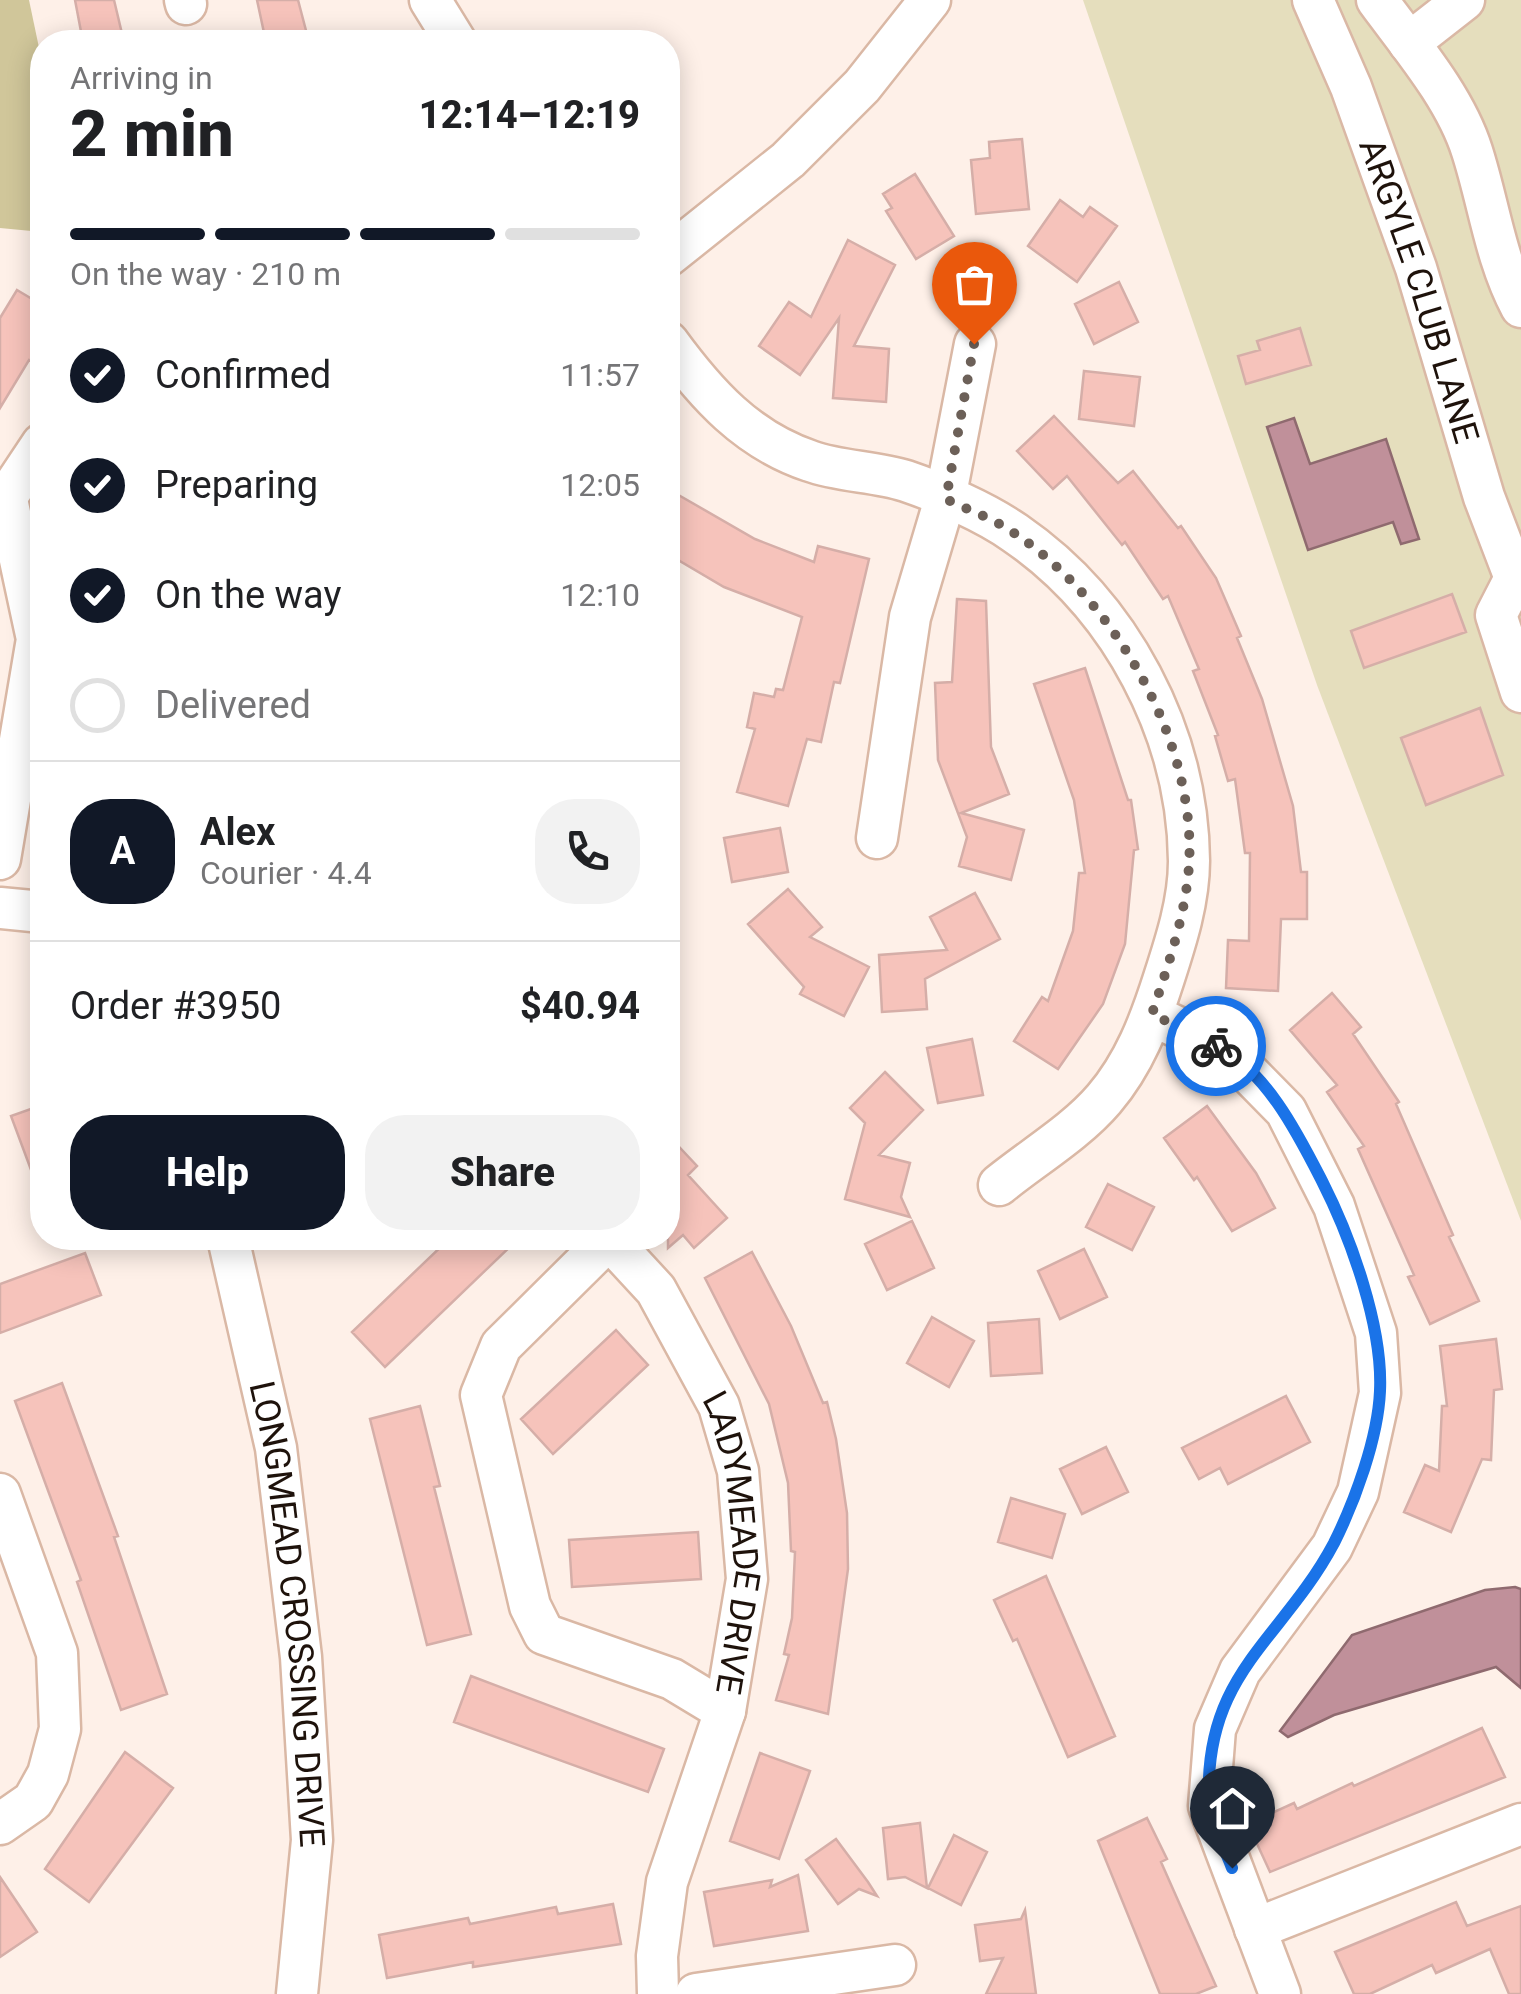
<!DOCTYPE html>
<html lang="en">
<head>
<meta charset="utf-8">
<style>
	body { margin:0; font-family:Roboto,sans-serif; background:#f2f2f2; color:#202124; height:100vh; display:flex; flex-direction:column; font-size:38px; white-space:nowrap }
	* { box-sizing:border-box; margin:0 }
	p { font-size:32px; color:#757577 }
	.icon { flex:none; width:55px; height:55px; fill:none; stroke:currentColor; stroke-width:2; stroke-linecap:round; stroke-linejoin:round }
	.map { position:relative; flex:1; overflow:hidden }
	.details { position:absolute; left:30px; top:30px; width:650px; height:1220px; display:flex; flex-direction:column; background:#fff; border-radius:40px; box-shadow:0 5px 25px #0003 }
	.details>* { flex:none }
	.pin { position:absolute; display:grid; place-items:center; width:85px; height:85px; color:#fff; margin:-102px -42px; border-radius:50% 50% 50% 0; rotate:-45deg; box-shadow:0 0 10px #0007 }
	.pin .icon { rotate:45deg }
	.courier { position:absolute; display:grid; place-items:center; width:100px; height:100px; margin:-50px; border:8px solid #1a73e8; border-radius:50%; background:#fff; color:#222; box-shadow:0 2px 12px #0007 }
	.overview em { font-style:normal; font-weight:800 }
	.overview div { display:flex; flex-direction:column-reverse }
	.overview { display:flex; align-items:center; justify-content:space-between; height:170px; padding:0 40px }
	h1 { font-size:65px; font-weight:800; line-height:75px }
	.bar { display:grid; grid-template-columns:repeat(4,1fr); gap:15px 10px; align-content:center; height:120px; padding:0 40px }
	.bar i { height:12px; border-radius:8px; background:#e0e0e0 }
	.bar .current { background:#111827 }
	.bar p { grid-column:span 4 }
	.line { display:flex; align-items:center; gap:25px; padding:0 40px; border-top:2px solid #e0e0e0 }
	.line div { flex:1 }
	.round { display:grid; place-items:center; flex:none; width:105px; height:105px; border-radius:40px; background:#f2f2f2 }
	ol { padding:0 40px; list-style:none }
	li { display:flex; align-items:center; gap:30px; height:110px }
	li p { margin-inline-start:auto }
	li .icon { padding:10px; border-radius:50%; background:#111827; color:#fff; stroke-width:4 }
	li:last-child { color:#757577 }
	li i { width:55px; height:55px; border:5px solid #e0e0e0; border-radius:50% }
	.action { display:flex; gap:20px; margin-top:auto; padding:20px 40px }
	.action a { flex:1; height:115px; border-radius:40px; background:#111827; color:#fff; font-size:40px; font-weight:800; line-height:115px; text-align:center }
	.action a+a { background:#f2f2f2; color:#202124 }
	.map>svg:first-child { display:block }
	.green { fill:#e5debd }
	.forest { fill:#d0c69a }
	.water { fill:#c0909a; stroke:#8f6a6f; stroke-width:2.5 }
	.building { fill:#f6c3bb; stroke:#d5aea8; stroke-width:2.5 }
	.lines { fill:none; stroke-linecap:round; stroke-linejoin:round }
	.minor-casing { stroke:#dab8a5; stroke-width:45 }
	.minor { stroke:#fff; stroke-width:40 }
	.done { stroke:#6c6058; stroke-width:10; stroke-dasharray:0 18 }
	.route { stroke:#1a73e8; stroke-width:12 }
	.labels { text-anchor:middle; stroke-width:10; stroke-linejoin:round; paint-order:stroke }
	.street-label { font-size:35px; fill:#1e120b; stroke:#fff }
</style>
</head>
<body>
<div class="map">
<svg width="1521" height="1994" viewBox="0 0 1521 1994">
	<rect width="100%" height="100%" fill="#fef0e8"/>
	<!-- green -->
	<path class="green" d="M1083,0h438v1221l-204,-536z"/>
	<!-- forest -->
	<path class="forest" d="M0,0h29l13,62v170l-42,-4z"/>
	<!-- water -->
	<path class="water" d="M1294,418l16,46 76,-25 33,100 -18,5 -8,-22 -85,28 -41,-123z
		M1515,1587l6,2v99l-25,-21 -162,48 -46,22 -8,-6 72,-96 133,-45z"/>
	<!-- building -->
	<path class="building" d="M75,0h39l10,42h-41z
		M257,0h41l11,42h-43z
		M1022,139l7,70 -53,5 -5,-54 19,-2 -1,-16z
		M915,174l39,62 -38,23 -30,-48 6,-3 -9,-14z
		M1060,200l23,17 7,-10 27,19 -40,56 -49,-36z
		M848,240l47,25 -41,81 35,3 -3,53 -53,-4 6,-80 -39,57 -41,-29 30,-44 22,15z
		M1119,282l19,40 -44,22 -19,-40z
		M17,290l25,15v45l-7,14 -6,-4 -29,48v-90z
		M1300,328l11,37 -65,19 -8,-28 22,-6 -3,-9z
		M1084,371l56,6 -6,49 -55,-7z
		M1054,416l64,67 15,-12 45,57 3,-2 35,52 25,58 -4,2 25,61 31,107 8,66h6v47h-26l-3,72 -52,-3 2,-48 21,1 1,-88h-5l-10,-74 -7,2 -13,-45 3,-1 -25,-64 6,-2 -31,-73 -5,3 -38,-57 -3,3 -55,-69 -14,13 -36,-38z
		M668,489l87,50 59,23 4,-16 51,13 -29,124 -6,-1 -13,60 -14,-3 -19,67 -51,-14 18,-63 -8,-2 7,-34 20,4 2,-8 7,1 19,-73 -78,-30 -56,-33z
		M1452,594l14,38 -102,36 -13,-37z
		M957,599l29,2 5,146 18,47 -48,19 63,17 -13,50 -52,-14 8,-29 -29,-77 -3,-77 17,-1z
		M1085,668l43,132h3l7,49 -4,1 -9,94 -22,60 -45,65 -44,-28 28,-44 6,4 25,-70 6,-58h6l-11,-73 -40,-116z
		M1480,708l23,67 -77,30 -25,-67z
		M780,828l8,44 -56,10 -8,-44z
		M788,889l34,38 -12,10 59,30 -25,49 -44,-22 4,-7 -56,-63z
		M975,893l25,46 -75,40 2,30 -45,3 -3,-57 68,-5 -17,-33z
		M1332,993l29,34 -8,7 46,68 -3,2 57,131 -4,2 30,64 -49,23 -22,-47 6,-2 -56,-126 6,-3 -37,-54 10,-7 -47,-55z
		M972,1039l11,56 -45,8 -11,-55z
		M885,1072l38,38 -44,45 31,8 -9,34 9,20 -65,-18 20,-76 -15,-15z
		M42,1105v89h-2l-29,-78z
		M1207,1106l49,67 19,35 -43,23 -35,-54 -3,3 -30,-42z
		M668,1135l29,31 -9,9 39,43 -33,30 -11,-13 -15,13z
		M1108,1184l46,23 -22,43 -46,-23z
		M912,1221l22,47 -47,22 -22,-46z
		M450,1238h69l-134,129 -33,-35z
		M1084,1249l23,48 -47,22 -22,-48z
		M752,1252l39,74 32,77 4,-1 9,37 11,74 1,56 -20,145 -52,-14 13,-45 -5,-1 8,-36 3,-66 -4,-1 -3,-68 -19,-79 -64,-126z
		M85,1253l16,42 -101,38v-49z
		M932,1317l42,24 -25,46 -42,-24z
		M1039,1319l3,54 -51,3 -3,-53z
		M616,1330l32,35 -95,89 -32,-35z
		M1496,1339l6,50 -8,1 -3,70 -9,-1 -31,73 -47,-20 21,-47 14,6 3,-65h5l-7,-60z
		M62,1383l56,153 -4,1 53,157 -46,16 -44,-128 4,-2 -66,-179z
		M1286,1396l24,46 -82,42 -8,-16 -21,11 -17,-31z
		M420,1406l20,80 -6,1 37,147 -44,11 -57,-226z
		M1106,1447l22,45 -46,22 -22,-45z
		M1011,1498l54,16 -13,44 -54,-16z
		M698,1532l3,47 -129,8 -3,-47z
		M1046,1576l69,160 -47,21 -51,-118 -4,2 -19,-41z
		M471,1676l193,73 -16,43 -194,-70z
		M1482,1728l23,49 -235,95 -22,-48 46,-21 3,6 55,-26 2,3z
		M125,1752l48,36 -84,114 -44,-33z
		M760,1753l50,18 -31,88 -49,-18z
		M1147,1818l20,41 -6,3 55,124 -20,8h-36l-62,-153z
		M920,1823l7,65 -22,-11 -17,2 -5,-51z
		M954,1835l33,17 -26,53 -33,-17z
		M836,1839l32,43 9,14 -18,-7 -21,15 -32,-44z
		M798,1875l10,56 -94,15 -10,-54 68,-12 -2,7z
		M0,1877l37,55 -37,25z
		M1456,1902l11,24 54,-20v88h-12l-19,-45 -54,24 -4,-8 -62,29h-16l-19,-42z
		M613,1904l8,40 -148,23v-5l-86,16 -8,-43 89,-17 2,6 86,-17 2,7z
		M1025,1910l11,84h-50l17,-36 -23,3 -5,-36 46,-6z"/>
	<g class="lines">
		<defs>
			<g id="minor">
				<path d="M185,0l1,4"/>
				<path d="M430,0l26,42"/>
				<path id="s1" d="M1313,0l38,87 65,181 68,229 31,81 6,-3"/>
				<path d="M1377,0c33,45 78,97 95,151 17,53 23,107 49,156"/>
				<path d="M1409,43l55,-43"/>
				<path d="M668,256l120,-96 74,-74 68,-86"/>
				<path d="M668,342c38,52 79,98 142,119 30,11 65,10 96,20 35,12 79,31 109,52 106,73 173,200 174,328 0,40 -13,80 -25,117 -14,44 -30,86 -60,121 -28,33 -72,59 -105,86"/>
				<path d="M0,497l8,7 29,135 -37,220"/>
				<path d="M4,501l38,-57"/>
				<path d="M1515,578l-19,37 25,77"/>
				<path d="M877,838l33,-221 35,-118 30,-155"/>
				<path d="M0,908l42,4"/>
				<path d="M1152,1015l75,36 59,60 48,95 42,127 4,60 -22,99 -26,55 -92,124 -25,58 -6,77 71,188"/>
				<path id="s2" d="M228,1238l48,210 25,209 11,183 -15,154"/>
				<path id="s3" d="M608,1238l48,52 63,116 19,65 9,108 -22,132 -58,171 -10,74 1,38"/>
				<path d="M609,1239l-108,107 -20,49 49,211 14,28 128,45 53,32"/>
				<path d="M0,1494l57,159 3,76 -12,45 -15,27 -33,23"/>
				<path d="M1255,1929l266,-105"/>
				<path d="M696,1994l199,-29"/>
			</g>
		</defs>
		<!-- minor casing -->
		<use href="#minor" class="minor-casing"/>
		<!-- minor -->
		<use href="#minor" class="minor"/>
	</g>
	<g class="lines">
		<!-- done -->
		<path class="done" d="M974,344l-28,155c22,11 48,20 68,34 101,67 183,210 175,333 -4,52 -21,99 -37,148l64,32"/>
		<!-- route -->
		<path class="route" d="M1216,1046c50,24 82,88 106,135 29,57 61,146 58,210 -2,47 -25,110 -46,152 -52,98 -131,130 -125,260 1,20 16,45 23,65"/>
	</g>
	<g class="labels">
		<!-- street labels -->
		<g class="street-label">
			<text dy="12" stroke="none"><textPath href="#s1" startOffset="310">ARGYLE CLUB LANE</textPath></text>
			<text dy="12" stroke="none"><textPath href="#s3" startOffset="342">LADYMEADE DRIVE</textPath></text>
			<text dy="12" stroke="none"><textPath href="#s2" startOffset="382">LONGMEAD CROSSING DRIVE</textPath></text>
		</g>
	</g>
</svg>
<div class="pin" style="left:974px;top:344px;background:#ea580c"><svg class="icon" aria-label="bag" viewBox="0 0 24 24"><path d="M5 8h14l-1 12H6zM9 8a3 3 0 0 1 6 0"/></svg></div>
<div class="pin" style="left:1232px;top:1868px;background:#1f2937"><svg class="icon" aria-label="home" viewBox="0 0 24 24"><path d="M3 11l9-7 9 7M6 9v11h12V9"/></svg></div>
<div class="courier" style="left:1216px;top:1046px"><svg class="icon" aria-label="bike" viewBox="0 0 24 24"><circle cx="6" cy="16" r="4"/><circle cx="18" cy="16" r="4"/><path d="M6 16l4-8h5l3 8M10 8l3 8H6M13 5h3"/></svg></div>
<section class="details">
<div class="overview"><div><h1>2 min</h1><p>Arriving in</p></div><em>12:14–12:19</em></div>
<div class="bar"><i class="current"></i><i class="current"></i><i class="current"></i><i></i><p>On the way · 210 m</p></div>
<ol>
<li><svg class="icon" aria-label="check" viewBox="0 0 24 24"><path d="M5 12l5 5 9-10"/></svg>Confirmed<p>11:57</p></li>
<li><svg class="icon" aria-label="check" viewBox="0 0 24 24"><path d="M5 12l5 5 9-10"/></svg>Preparing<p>12:05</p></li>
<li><svg class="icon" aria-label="check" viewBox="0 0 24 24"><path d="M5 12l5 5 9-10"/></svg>On the way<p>12:10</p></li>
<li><i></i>Delivered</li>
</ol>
<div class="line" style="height:180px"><b class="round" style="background:#111827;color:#fff">A</b><div><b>Alex</b><p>Courier · 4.4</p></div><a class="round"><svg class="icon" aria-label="phone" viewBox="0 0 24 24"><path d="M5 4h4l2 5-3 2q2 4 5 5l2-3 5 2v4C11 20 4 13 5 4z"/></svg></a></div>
<div class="line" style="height:130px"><div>Order #3950</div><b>$40.94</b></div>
<div class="action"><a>Help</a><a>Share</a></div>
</section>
</div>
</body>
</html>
